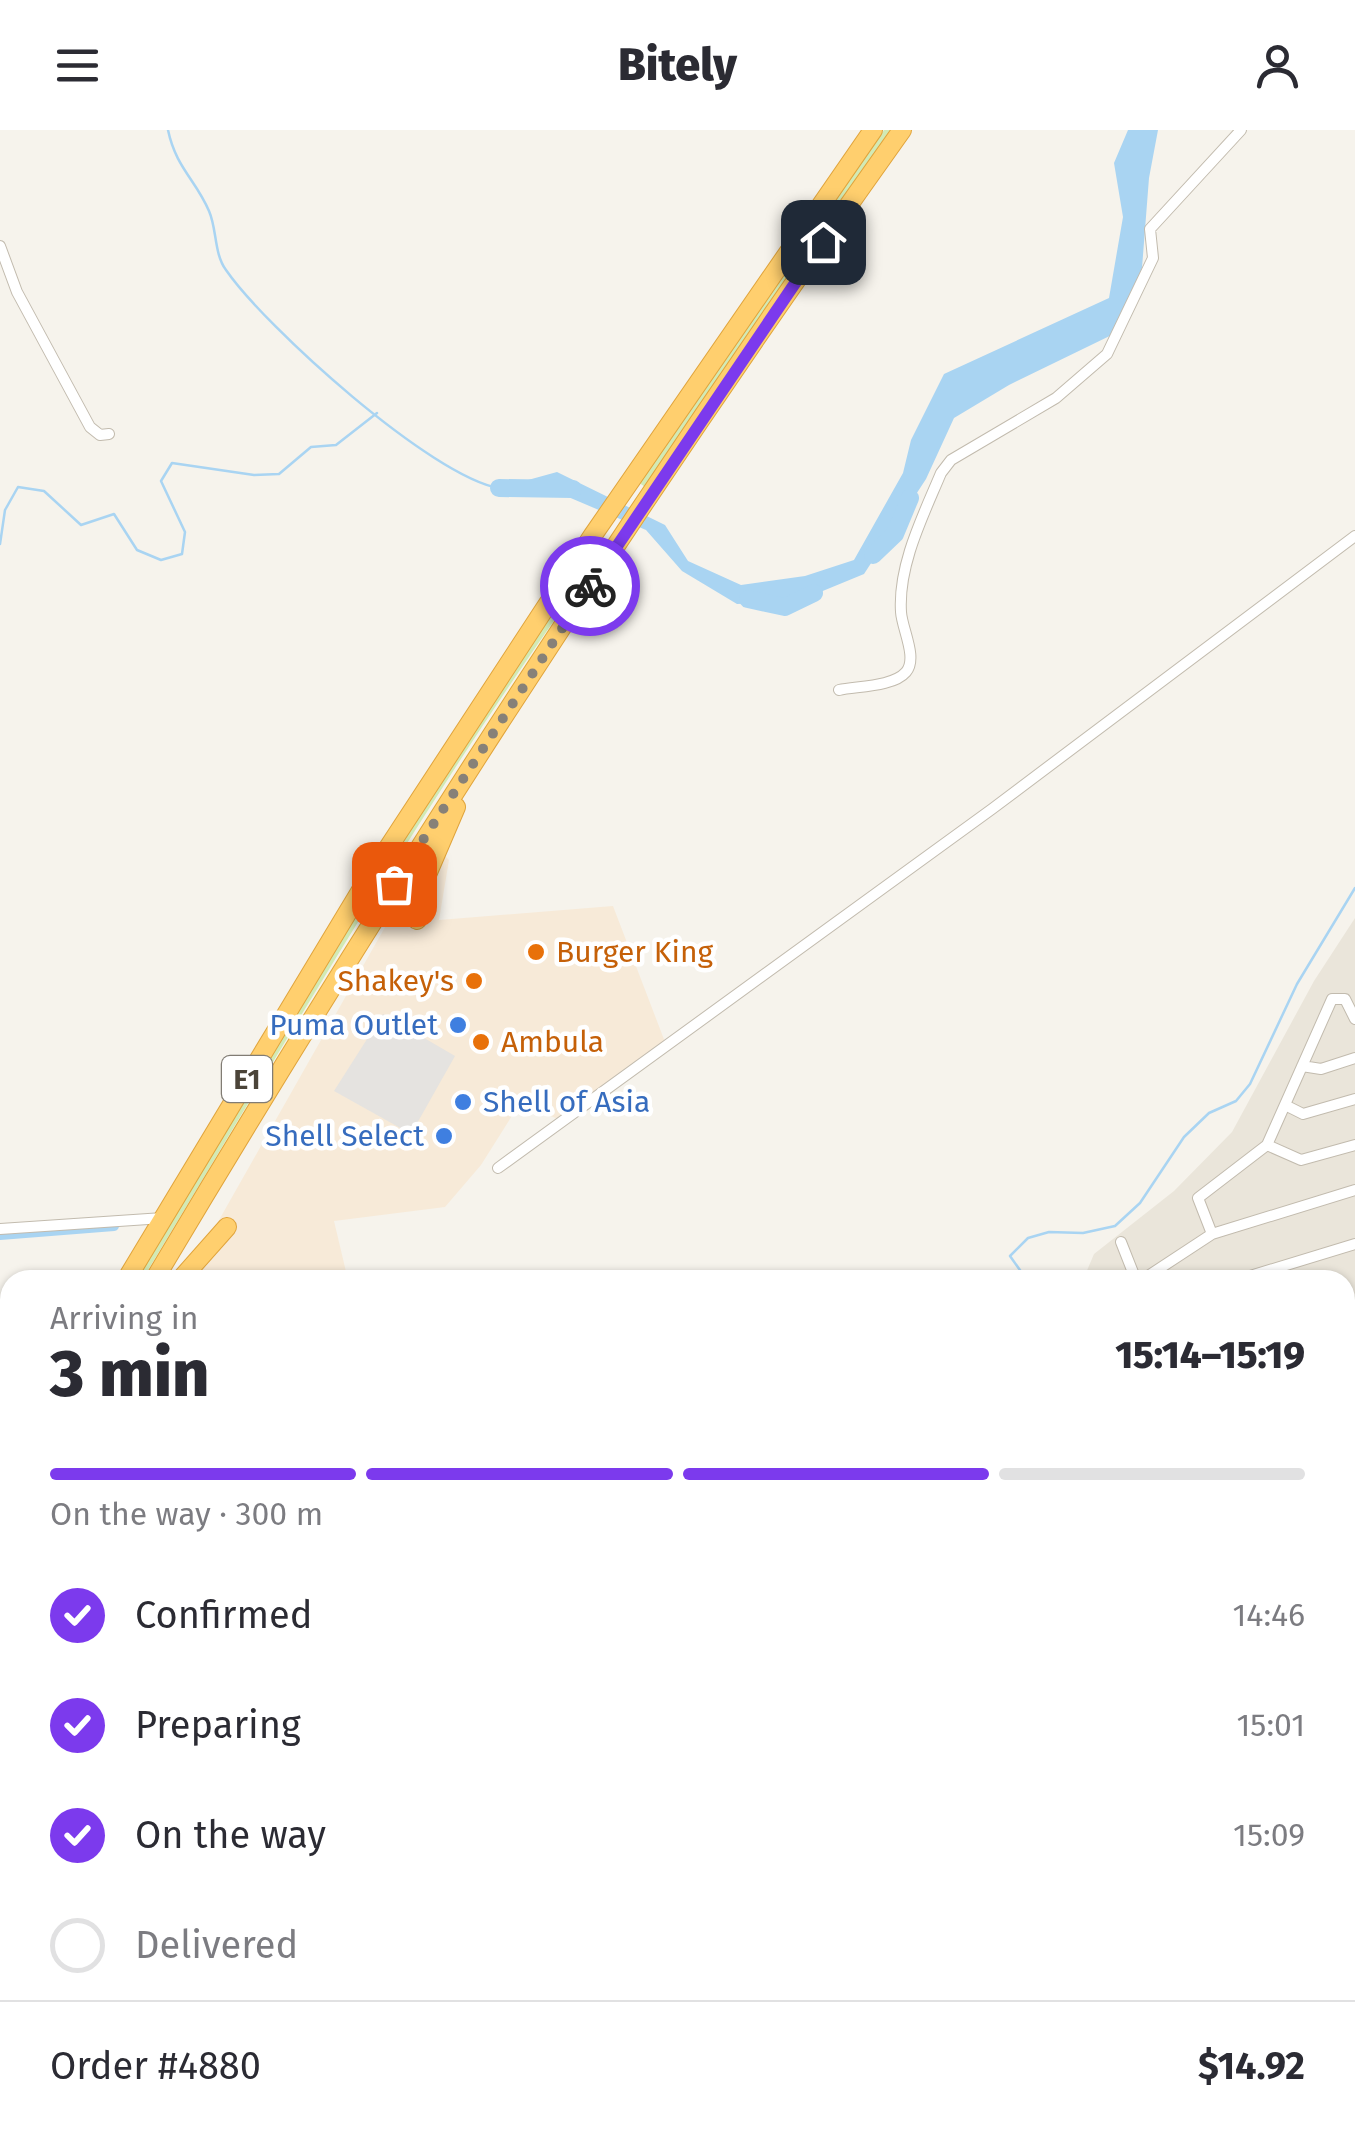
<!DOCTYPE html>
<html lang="en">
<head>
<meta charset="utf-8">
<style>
	body { margin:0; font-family:"Fira Sans",sans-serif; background:#f2f2f3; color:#2b2b33; height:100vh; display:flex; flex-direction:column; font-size:38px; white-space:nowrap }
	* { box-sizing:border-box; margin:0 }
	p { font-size:32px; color:#7c7c81 }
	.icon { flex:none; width:55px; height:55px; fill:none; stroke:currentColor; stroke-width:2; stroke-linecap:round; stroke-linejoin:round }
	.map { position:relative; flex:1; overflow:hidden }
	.side { position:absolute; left:0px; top:1140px; width:1355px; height:882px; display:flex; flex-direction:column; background:#fff; border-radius:30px 30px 0 0; box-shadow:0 2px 8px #0004 }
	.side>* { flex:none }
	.pin { position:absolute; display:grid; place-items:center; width:85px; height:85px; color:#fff; margin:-42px; border-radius:20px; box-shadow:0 5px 15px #0006 }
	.courier { position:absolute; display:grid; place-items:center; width:100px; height:100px; margin:-50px; border:8px solid #7c3aed; border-radius:50%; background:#fff; color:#222; box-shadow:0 2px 12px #0007 }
	.overview em { font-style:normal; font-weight:800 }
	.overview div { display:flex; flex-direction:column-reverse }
	.overview { display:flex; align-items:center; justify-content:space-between; height:170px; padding:0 50px }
	h1 { font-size:65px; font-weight:800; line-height:75px }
	.bar { display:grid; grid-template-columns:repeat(4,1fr); gap:15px 10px; align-content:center; height:120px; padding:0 50px }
	.bar i { height:12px; border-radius:8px; background:#e1e1e2 }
	.bar .active { background:#7c3aed }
	.bar p { grid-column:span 4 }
	.line { display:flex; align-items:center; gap:25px; padding:0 50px; border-top:2px solid #e1e1e2 }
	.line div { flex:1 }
	ol { padding:0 50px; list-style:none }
	li { display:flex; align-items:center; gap:30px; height:110px }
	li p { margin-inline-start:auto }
	li .icon { padding:10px; border-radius:50%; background:#7c3aed; color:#fff; stroke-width:4 }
	li:last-child { color:#7c7c81 }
	li i { width:55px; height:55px; border:5px solid #e1e1e2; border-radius:50% }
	header { display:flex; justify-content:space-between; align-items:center; height:130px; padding:0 50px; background:#fff; font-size:45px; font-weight:800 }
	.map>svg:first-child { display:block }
	.residential { fill:#eae5da }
	.commercial { fill:#f7ead8 }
	.green { fill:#d2eab5 }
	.parking { fill:#e5e3e0 }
	.water { fill:#a9d4f2 }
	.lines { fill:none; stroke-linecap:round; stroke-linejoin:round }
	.stream { stroke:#a9d4f2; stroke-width:2.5 }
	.canal { stroke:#a9d4f2; stroke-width:10 }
	.river { stroke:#a9d4f2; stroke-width:18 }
	.minor-casing { stroke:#c2bbae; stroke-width:12 }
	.motorway-casing { stroke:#e0a43c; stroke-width:20 }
	.minor { stroke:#fff; stroke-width:10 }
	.motorway { stroke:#ffcf6e; stroke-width:18 }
	.done { stroke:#878178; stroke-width:10; stroke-dasharray:0 18 }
	.route { stroke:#7c3aed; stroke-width:12 }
	.food-dot { fill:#e8710a; stroke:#fff; stroke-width:4 }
	.shop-dot { fill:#3f7fe0; stroke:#fff; stroke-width:4 }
	.labels { text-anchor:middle; stroke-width:9; stroke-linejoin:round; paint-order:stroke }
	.shield { fill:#fff; stroke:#817c74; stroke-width:2.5 }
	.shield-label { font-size:28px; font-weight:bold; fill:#4b4439 }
	.food-label { font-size:30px; fill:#c56008; stroke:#fff; text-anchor:start }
	.shop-label { font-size:30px; fill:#366cbe; stroke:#fff; text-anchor:end }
</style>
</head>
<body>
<header><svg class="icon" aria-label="menu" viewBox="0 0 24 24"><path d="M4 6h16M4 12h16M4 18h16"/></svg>Bitely<svg class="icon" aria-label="person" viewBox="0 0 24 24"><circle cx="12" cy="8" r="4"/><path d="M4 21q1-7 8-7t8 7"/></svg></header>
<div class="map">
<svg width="1355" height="2021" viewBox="0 0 1355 2021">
	<rect width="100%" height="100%" fill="#f6f3ec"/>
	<!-- residential -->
	<path class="residential" d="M1355,788v990l-10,3v-631h-262l11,-26 80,-63 58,-59 82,-151z
		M1123,2012v9h-573l-2,-8z"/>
	<!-- commercial -->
	<path class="commercial" d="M444,725l5,5 -10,60 174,-14 52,136 -105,78 -40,-17 -39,62 -36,42 -111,14 14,59h-163l225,-397z"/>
	<!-- green -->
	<path class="green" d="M884,0h10l-249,357 -7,-5z
		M597,414l8,5c-170,233 -314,485 -463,731h-11l229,-374z"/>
	<!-- parking -->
	<path class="parking" d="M383,884l72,42 -44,78 -77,-43z"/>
	<!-- water -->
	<path class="water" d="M1128,0h30l-9,48 -7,90 -20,62 -113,55 -55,33 -28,61 -62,95 -68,28 -59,2 -55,-33 -36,-41 -106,-45 -41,3 58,-16 108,53 23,36 53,24 64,-9 49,-16 49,-87 8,-33 33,-66 165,-76 14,-81 -9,-54z"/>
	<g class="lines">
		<!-- stream -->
		<path class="stream" d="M168,0c8,38 28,50 41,81 8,18 5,43 17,59 40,58 206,207 273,218
			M0,414l5,-34 13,-23 26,4 37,34 33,-11 23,36 24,10 21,-6 3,-22 -24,-51 11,-18 82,12 25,-1 32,-27 25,-2 41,-32
			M1027,1150l-17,-24 18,-18 21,-6 34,1 32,-7 25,-23 44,-66 25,-24 27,-12 14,-17 47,-100 58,-96
			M0,1304l10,3"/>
		<!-- canal -->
		<path class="canal" d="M0,1105l114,-9"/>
		<!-- river -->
		<path class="river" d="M499,358l74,1
			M873,425l22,-21 15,-36
			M748,469l37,8 29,-14"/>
		<defs>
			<path id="minor" d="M0,116l17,46 73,135 10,8 9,-1
				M839,560c18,-4 54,-3 67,-18 12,-14 -4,-43 -5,-60 -3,-47 22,-96 40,-139l10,-13 105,-62 51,-44 46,-96 -3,-29 91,-99
				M1302,936l19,3 34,-11
				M1285,975l18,9 52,-15
				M1267,1015l34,15 54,-15
				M498,1038l494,-359 363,-273
				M0,1099l163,-11
				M1212,1104l-14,-36 69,-53 65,-146h13l10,20
				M1121,1112l15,38
				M1142,1150l70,-46 143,-44
				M1237,1150l118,-36
				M1345,1377l10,-1
				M1345,1464l10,25
				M0,1481l10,-19
				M0,1510l10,-3
				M0,1581l10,-4
				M1345,1607l10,26
				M1345,1756l10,-3
				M0,1786l10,24
				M0,1892l10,-5
				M0,1964l10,-4
				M572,2012l1,9
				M766,2012l2,9
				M810,2012l2,9
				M862,2012l2,9
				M1093,2012l1,9
				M1169,2012l40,9
				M61,2021l7,-9
				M686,2021l32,-9
				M912,2021l46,-9"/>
			<path id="motorway" d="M417,790l9,-43 30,-70
				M126,1150l243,-403 224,-342 280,-405
				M154,1150c234,-393 482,-777 748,-1150
				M180,1150l47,-53
				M0,1365l10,-18
				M0,1414l10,-17"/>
		</defs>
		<!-- minor casing -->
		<use href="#minor" class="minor-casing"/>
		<!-- motorway casing -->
		<use href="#motorway" class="motorway-casing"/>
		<!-- minor -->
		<use href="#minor" class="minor"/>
		<!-- motorway -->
		<use href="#motorway" class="motorway"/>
	</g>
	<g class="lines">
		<!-- done -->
		<path class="done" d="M394,754l196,-298"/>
		<!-- route -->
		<path class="route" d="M590,456l233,-344"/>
	</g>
	<!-- markers -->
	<g class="food-dot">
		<circle cx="536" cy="822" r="10"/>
		<circle cx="474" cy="851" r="10"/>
		<circle cx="481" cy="912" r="10"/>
	</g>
	<g class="shop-dot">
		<circle cx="458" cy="895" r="10"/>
		<circle cx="463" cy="972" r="10"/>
		<circle cx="444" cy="1006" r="10"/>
	</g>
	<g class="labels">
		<!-- shield labels -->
		<rect class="shield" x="222" y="926" width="50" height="46" rx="8"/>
		<g class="shield-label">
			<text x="247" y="959">E1</text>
		</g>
		<!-- food labels -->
		<g class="food-label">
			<text x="556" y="832">Burger King</text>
			<text x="454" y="861" text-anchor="end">Shakey's</text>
			<text x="501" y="922">Ambula</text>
		</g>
		<!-- shop labels -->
		<g class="shop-label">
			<text x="438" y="905">Puma Outlet</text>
			<text x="483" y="982" text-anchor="start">Shell of Asia</text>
			<text x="424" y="1016">Shell Select</text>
		</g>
	</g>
</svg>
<div class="pin" style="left:394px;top:754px;background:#ea580c"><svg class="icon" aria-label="bag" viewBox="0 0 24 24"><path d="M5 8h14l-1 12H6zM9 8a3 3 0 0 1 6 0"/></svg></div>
<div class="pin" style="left:823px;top:112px;background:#1f2937"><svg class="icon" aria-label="home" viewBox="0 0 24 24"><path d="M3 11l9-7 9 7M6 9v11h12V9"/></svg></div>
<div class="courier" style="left:590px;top:456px"><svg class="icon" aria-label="bike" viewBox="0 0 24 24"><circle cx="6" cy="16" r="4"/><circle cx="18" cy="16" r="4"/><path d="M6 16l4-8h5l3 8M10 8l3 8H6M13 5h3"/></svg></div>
<section class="side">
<div class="overview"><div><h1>3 min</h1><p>Arriving in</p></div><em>15:14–15:19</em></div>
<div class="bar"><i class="active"></i><i class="active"></i><i class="active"></i><i></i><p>On the way · 300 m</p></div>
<ol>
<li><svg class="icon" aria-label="check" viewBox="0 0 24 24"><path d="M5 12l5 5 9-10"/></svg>Confirmed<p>14:46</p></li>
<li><svg class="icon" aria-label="check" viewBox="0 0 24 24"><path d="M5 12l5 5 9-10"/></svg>Preparing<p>15:01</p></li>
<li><svg class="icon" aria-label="check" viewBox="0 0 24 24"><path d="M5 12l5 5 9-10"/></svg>On the way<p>15:09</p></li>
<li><i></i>Delivered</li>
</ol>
<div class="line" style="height:130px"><div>Order #4880</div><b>$14.92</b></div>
</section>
</div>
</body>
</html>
